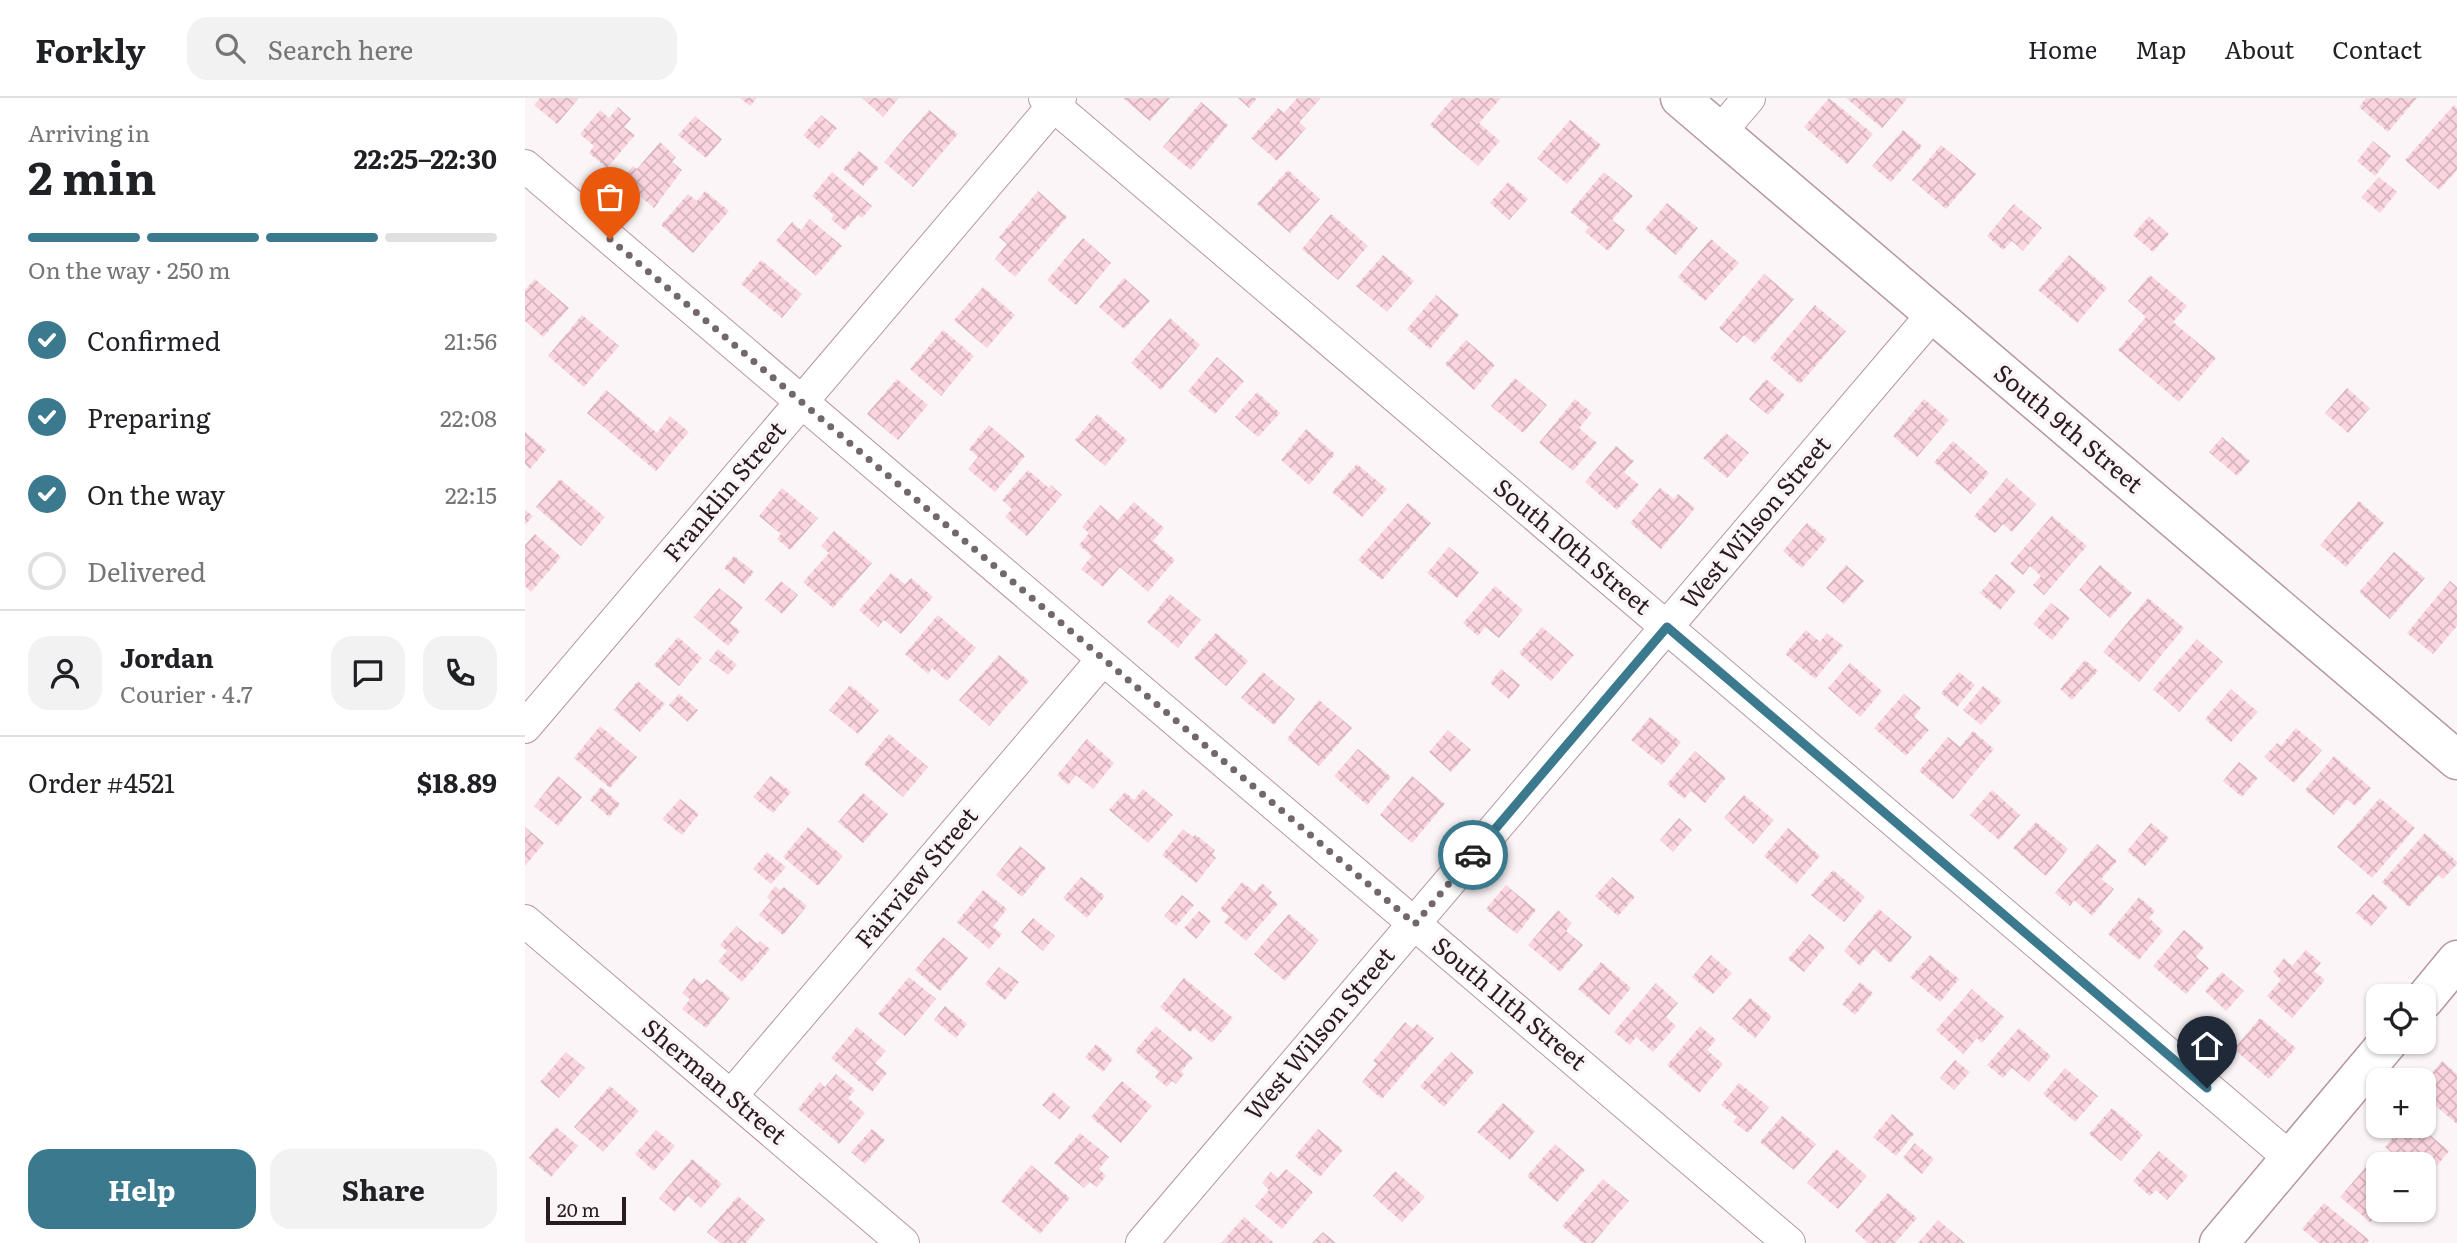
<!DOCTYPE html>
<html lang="en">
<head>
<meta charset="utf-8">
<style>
	body { margin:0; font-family:Literata,serif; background:#f2f2f2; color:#202124; height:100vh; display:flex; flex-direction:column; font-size:26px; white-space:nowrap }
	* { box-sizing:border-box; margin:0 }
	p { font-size:23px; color:#757577 }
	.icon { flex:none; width:38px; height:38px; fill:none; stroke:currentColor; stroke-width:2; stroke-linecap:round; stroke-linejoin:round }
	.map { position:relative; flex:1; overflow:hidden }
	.side { display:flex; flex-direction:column; background:#fff; width:525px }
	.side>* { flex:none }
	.fabs { position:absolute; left:1841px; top:886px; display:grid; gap:14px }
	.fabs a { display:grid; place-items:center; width:70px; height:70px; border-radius:14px; background:#fff; box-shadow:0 2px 5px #0004; font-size:35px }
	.scale { position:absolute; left:21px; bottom:18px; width:80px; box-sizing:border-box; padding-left:7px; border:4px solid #281c20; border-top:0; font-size:19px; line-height:24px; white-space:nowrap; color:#281c20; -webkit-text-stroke:5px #fcf5f7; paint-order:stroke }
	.pin { position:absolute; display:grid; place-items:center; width:60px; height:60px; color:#fff; margin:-72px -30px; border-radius:50% 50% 50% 0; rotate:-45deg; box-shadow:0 0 7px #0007 }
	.pin .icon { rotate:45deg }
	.courier { position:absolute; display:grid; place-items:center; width:70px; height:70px; margin:-35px; border:5px solid #3a798e; border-radius:50%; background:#fff; color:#222; box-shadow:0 2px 9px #0007 }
	.headline em { font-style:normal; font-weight:700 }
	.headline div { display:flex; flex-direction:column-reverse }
	.headline { display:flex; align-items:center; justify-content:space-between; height:119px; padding:0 28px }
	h1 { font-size:46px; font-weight:700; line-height:52px }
	.bar { display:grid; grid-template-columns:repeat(4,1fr); gap:10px 7px; align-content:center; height:84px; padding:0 28px }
	.bar i { height:9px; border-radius:5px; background:#e0e0e0 }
	.bar .on { background:#3a798e }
	.bar p { grid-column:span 4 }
	.line { display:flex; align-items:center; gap:18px; padding:0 28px; border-top:2px solid #e0e0e0 }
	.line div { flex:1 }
	.round { display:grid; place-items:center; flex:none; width:74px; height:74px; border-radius:21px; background:#f2f2f2 }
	ol { padding:0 28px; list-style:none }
	li { display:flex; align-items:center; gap:21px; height:77px }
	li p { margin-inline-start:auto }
	li .icon { padding:7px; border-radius:50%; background:#3a798e; color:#fff; stroke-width:4 }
	li:last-child { color:#757577 }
	li i { width:38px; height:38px; border:4px solid #e0e0e0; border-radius:50% }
	.cta { display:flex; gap:14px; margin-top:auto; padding:14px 28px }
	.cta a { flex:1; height:80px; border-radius:21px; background:#3a798e; color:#fff; font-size:28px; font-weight:700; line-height:80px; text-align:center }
	.cta a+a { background:#f2f2f2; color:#202124 }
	header { display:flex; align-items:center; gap:42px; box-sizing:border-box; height:98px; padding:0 35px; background:#fff; border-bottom:2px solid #e0e0e0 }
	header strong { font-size:33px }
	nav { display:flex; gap:38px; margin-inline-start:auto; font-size:24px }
	.search { width:490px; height:63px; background:#f2f2f2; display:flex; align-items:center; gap:18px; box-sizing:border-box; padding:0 24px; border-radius:21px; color:#757577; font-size:26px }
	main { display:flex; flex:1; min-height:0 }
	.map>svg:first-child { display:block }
	.building { fill:url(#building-cross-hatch) }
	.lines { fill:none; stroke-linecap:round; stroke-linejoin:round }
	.street-casing { stroke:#b5979f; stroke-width:34 }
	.secondary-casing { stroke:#b5979f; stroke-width:41 }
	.primary-casing { stroke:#b5979f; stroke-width:41 }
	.street { stroke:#fff; stroke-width:32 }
	.secondary { stroke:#fff; stroke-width:38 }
	.primary { stroke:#fff; stroke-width:38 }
	.done { stroke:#72686b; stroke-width:7; stroke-dasharray:0 12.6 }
	.route { stroke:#3a798e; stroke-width:9 }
	.labels { text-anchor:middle; stroke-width:7; stroke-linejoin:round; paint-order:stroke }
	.street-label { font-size:24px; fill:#281c20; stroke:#fcf5f7 }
</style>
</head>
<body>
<header>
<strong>Forkly</strong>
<div class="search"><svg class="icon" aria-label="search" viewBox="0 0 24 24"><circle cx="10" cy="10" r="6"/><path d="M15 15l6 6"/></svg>Search here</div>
<nav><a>Home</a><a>Map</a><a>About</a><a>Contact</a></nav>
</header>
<main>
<section class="side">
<div class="headline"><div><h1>2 min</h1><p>Arriving in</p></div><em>22:25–22:30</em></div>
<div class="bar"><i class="on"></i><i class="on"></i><i class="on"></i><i></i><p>On the way · 250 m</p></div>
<ol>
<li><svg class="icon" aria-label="check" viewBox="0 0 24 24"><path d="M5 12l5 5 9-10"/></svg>Confirmed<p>21:56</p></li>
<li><svg class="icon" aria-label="check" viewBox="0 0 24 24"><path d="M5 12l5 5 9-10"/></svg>Preparing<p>22:08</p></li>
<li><svg class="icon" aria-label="check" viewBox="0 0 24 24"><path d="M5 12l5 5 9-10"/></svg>On the way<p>22:15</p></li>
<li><i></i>Delivered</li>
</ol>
<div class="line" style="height:126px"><a class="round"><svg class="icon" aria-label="person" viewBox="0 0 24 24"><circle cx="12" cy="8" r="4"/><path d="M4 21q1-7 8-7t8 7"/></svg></a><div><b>Jordan</b><p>Courier · 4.7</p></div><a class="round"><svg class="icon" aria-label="chat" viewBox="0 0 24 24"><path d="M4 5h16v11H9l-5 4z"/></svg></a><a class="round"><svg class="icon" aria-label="phone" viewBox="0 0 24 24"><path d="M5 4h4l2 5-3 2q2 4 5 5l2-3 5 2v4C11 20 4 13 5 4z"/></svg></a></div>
<div class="line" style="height:91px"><div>Order #4521</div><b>$18.89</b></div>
<div class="cta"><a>Help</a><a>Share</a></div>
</section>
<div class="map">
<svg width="1932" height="1145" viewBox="0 0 1932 1145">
	<defs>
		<pattern id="building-cross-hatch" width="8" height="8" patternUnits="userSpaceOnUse" patternTransform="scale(1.75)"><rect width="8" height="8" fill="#fad4de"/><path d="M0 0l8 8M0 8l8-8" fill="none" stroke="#d6b5be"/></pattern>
	</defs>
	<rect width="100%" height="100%" fill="#fcf5f7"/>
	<!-- building -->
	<path class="building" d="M15,0h39l-22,26 -23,-19z
		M215,0h17l-7,8z
		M337,0h37l-16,19z
		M598,0h47l-20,23z
		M713,0h19l-8,10z
		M772,0h24l-22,24 7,6 -29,33 -26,-23 27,-30 6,5z
		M928,0h48l-22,25 21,18 -22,25 -48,-41z
		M1304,0l44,36 -26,30 -43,-37z
		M1321,0h59l2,1 -25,29z
		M1841,0h51l-29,34 -29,-25z
		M676,4l27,23 -37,45 -28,-23z
		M1929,7l3,3v62l-18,20 -34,-30z
		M93,9l13,12 -7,8 11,8 -28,33 -18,-15 5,-7 -14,-12 20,-24 9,8z
		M404,12l29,24 -45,53 -29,-25z
		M296,17l16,13 -18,21 -16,-14z
		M170,18l27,23 -16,19 -28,-23z
		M1045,22l31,25 -34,39 -30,-26z
		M1378,32l19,16 -31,36 -19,-16z
		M1848,43l18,15 -16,20 -18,-15z
		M135,44l16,15 -4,5 10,8 -28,38 -33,-28 12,-14 4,3z
		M1416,47l35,29 -30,35 -34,-29z
		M334,53l20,17 -16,18 -20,-17z
		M763,72l32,29 -30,34 -33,-29z
		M307,74l40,34 -10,12 -4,-3 -13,16 -14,-12 3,-4 -22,-19z
		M1079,74l29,24 -21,24 13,10 -17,21 -23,-19 4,-5 -19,-15z
		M1854,79l18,15 -17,21 -19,-16z
		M983,84l20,17 -19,21 -19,-17z
		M180,93l24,20 -36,42 -32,-28 27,-31 9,7z
		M513,93l29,26 -52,60 -20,-18 12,-15 -8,-7z
		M1142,105l31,25 -22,27 -31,-26z
		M1489,106l28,24 -19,23 -11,-10 -9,9 -16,-14z
		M806,116l37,32 -30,34 -36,-31z
		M1624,118l20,18 -16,18 -20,-17z
		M285,121l32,27 -26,30 -40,-35 16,-19 9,8z
		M558,140l28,25 -35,42 -29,-25z
		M1186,141l28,24 -34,38 -27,-24z
		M858,157l31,26 -27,31 -31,-26z
		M1544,157l38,33 -30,35 -39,-33z
		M236,162l41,34 -20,24 -41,-34z
		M1239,176l30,25 -39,45 -11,-9 -7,8 -18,-15z
		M1625,177l37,31 -14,16 43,36 -37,44 -61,-52 28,-33 -18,-16z
		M599,180l26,23 -26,28 -25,-22z
		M10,181l34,29 -26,29 -18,-16v-31z
		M458,189l32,28 -28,33 -33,-28z
		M911,197l23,20 -29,34 -23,-20z
		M1290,207l31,26 -46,53 -30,-26z
		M57,217l37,31 -35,41 -36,-31z
		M645,220l30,27 -39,45 -30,-27z
		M418,232l31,26 -33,40 -31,-27z
		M941,242l29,25 -21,25 -29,-26z
		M692,259l27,24 -29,33 -27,-23z
		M990,280l32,27 -24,28 -32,-27z
		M372,281l31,26 -30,35 -31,-26z
		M1241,281l19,16 -17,20 -19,-16z
		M1822,290l23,20 -22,25 -23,-20z
		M81,292l51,43 13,-17 19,16 -33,39 -69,-58z
		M732,294l23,21 -22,24 -23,-20z
		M1050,301l17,14 -13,15 18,15 -24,28 -34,-28z
		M1399,301l25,21 -32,37 -24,-21z
		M572,316l30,26 -22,26 -30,-26z
		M464,327l36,31 -30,36 -27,-23 10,-12 -9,-8z
		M781,331l29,25 -26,31 -28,-25z
		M0,334l21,18 -16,19 -5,-5z
		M1201,335l23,20 -22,25 -24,-20z
		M1697,339l28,24 -13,15 -28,-24z
		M1428,343l36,32 -18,21 -37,-32z
		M1091,348l18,15 -10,11 15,13 -22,25 -32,-28z
		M832,366l30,25 -25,28 -30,-25z
		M503,372l21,18 2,-3 11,10 -35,41 -22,-19 7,-8 -10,-9z
		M1482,380l29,26 -24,28 -9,-8 -8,9 -21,-17z
		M35,381l45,38 -24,29 -45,-39z
		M257,390l36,30 -28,32 -13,-11 4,-5 -22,-18z
		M1135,390l14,11 4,-5 17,14 -34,41 -31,-26z
		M1834,403l25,22 -38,44 -26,-22z
		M609,404l30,26 -11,13 22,19 -27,32 -28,-25 -17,20 -22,-18 11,-13 -13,-11 10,-12 -7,-6 18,-22 18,15z
		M883,405l23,20 -49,57 -24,-20z
		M0,412l8,6 -8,9z
		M1527,418l35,30 -43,49 -11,-10 8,-9 -11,-10 -7,9 -13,-11z
		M1282,425l20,16 -25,29 -19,-17z
		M309,433l38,32 -39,45 -30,-26 26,-29 -8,-7z
		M10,436l26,23 -30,35 -6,-6v-41z
		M924,449l30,25 -22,26 -30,-25z
		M1869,454l31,26 -35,41 -31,-27z
		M209,458l20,16 -10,12 -20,-16z
		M1321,467l18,16 -20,23 -18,-16z
		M1575,467l32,28 -22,25 -31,-28z
		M366,475l14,11 6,-6 22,19 -32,37 -17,-14 -6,7 -19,-17z
		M1471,476l20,17 -16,19 -20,-17z
		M256,483l17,14 -16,19 -17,-14z
		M1925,483l7,6v39l-24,28 -26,-21z
		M970,488l28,24 -24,28 -14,-11 -7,9 -15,-13z
		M194,490l24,19 -13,16 10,8 -12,15 -34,-29z
		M645,496l31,26 -23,28 -31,-26z
		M1623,500l36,30 -45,54 -36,-30z
		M1526,505l19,15 -18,22 -19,-16z
		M413,517l38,33 -29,33 -15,-13 -4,6 -23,-20z
		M1017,529l32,28 -23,26 -32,-28z
		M1281,532l14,12 7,-9 16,13 -28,33 -30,-25z
		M691,535l32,28 -22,25 -32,-28z
		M153,539l24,21 -23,28 -25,-21z
		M1672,541l26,23 -44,50 -26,-23z
		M193,551l19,16 -9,10 -19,-15z
		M474,557l30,26 -40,45 -30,-26z
		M1560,562l13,11 -26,29 -12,-11z
		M1325,565l32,28 -22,26 -32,-29z
		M976,571l19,16 -11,14 -19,-16z
		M738,574l32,27 -21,26 -33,-27z
		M1434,574l16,13 -18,22 -16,-14z
		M113,583l27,23 -25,28 -26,-22z
		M325,587l29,25 -21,24 -29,-24z
		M1458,588l19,15 -21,24 -18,-15z
		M1706,591l27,23 -27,30 -26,-23z
		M154,596l19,16 -10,12 -19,-17z
		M1379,596l17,14 -7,9 15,13 -23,26 -32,-28z
		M794,602l33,28 -33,38 -32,-27z
		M1125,619l31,25 -19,23 -31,-25z
		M75,628l37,31 -27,31 -36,-30z
		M1771,630l26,22 -28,33 -30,-26 13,-14 4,3z
		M923,632l23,20 -20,22 -22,-20z
		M1448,633l21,18 -41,50 -34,-28 29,-34 12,10z
		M364,636l39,33 -25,30 -39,-33z
		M562,641l27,24 -21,26 -17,-14 -8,10 -11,-10z
		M833,651l33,28 -24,28 -33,-29z
		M1170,653l31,27 -21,25 -14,-12 -7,8 -17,-15z
		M1809,658l37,32 -16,18 -8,-7 -13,16 -29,-25z
		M1714,664l19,16 -16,19 -19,-16z
		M33,678l24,21 -24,29 -24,-20z
		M246,678l20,16 -18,21 -20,-16z
		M887,678l33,28 -33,39 -32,-28z
		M76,689l19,17 -11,13 -19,-17z
		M618,691l30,26 -25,28 -39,-33 16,-18 9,8z
		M1467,692l28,25 -21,25 -29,-25z
		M338,695l25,21 -25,29 -25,-21z
		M1219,697l30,25 -21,24 -29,-26z
		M1855,700l35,30 -43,50 -35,-31z
		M155,701l19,15 -17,21 -20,-16z
		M1154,720l13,12 -19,22 -13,-12z
		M1511,724l32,27 -22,27 -33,-28z
		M1626,725l18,15 -24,28 -18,-15z
		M0,729l19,16 -19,23z
		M283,729l35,29 -25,30 -35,-29z
		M1263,730l32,28 -24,28 -32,-28z
		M658,731l10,8 2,-3 20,16 -3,4 4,4 -20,25 -34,-28z
		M1900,735l32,29v2l-14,15 -5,-4 -29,32 -27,-25z
		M1572,746l20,17 -16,18 13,10 -22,27 -18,-16 -4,6 -15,-13z
		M495,748l26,22 -24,29 -26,-22z
		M242,754l19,15 -15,17 -18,-15z
		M1308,772l32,27 -21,25 -33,-27z
		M556,779l24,19 -18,22 -24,-20z
		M1087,779l23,20 -17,19 -23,-20z
		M717,784l13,10 7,-9 10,9 -3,4 9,8 -32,37 -22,-19 5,-6 -9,-7z
		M981,787l30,25 -19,24 -31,-25z
		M250,788l5,4 4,-3 23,19 -24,29 -24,-20 12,-14 -4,-4z
		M458,792l24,19 -14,18 9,7 -13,15 -32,-27z
		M1848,796l15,13 -17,19 -15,-13z
		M657,797l12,10 -18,21 -12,-10z
		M1614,799l16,14 -6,7 14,13 -24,29 -31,-26z
		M1354,811l33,28 -22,26 -16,-14 -14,17 -16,-15z
		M1033,812l14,13 -6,8 17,14 -23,27 -32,-27z
		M674,813l12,10 -15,18 -12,-11z
		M764,816l30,26 -34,41 -31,-27z
		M508,820l22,18 -12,15 -22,-19z
		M211,828l22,18 2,-3 10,8 -28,33 -24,-21 9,-10 -7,-6z
		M1659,832l20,17 -8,10 13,11 -23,26 -33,-28z
		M1284,836l16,13 -21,25 -16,-13z
		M418,839l25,21 -28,33 -25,-21z
		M1781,852l15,13 -7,8 11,9 -33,38 -25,-22 14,-16 -8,-8 11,-14 8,8z
		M1186,857l21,18 -19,21 -21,-17z
		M1405,857l29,24 -19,23 -30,-25z
		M1076,864l30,26 -22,27 -31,-26z
		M474,869l20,15 -14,18 -20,-16z
		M1697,874l22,19 -18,20 -21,-20z
		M384,879l27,22 -31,37 -27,-22z
		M169,880l8,6 5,-5 23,19 -24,30 -24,-19 8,-10 -8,-6z
		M659,880l49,40 -21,25 -18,-15 -4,4 -30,-25z
		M1335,884l13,11 -18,22 -13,-11z
		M1131,885l22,20 -12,14 10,9 -23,26 -17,-15 -6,8 -16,-13z
		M1447,891l32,28 -22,26 -5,-5 -14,16 -27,-24z
		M1225,900l22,19 -17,21 -23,-19z
		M420,908l22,18 -11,14 -22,-18z
		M1735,920l36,30 -27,31 -35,-30z
		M880,924l8,7 4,-5 17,14 -52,61 -20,-17 15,-18 -4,-3z
		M631,928l37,32 -12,13 3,3 -8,10 -4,-3 -5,6 -12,-10 4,-5 -24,-21z
		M1175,928l16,14 -9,10 16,14 -24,29 -32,-28z
		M332,929l29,24 -11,12 12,10 -15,19 -41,-34z
		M1494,930l32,28 -22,26 -17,-14 -9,10 -16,-13z
		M571,946l17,15 -10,13 -18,-15z
		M41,954l19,16 -26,30 -19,-16z
		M926,954l23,20 -30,35 -24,-21z
		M1430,962l15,12 -16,18 -14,-12z
		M1917,963l15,13v50l-33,-28v-13z
		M1540,970l33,28 -23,26 -32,-28z
		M311,976l19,16 -7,8 17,15 -26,31 -41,-35 22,-27 5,5z
		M597,983l30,25 -31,37 -30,-26z
		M1214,985l30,24 -21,26 -15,-11 4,-5 -16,-12z
		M85,988l29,25 -36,41 -29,-25z
		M528,994l17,15 -10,13 -18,-15z
		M978,1005l32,28 -25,29 -33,-28z
		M1587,1010l31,27 -22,26 -32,-27z
		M1367,1016l22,20 -18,22 -23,-19z
		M1257,1018l34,28 -22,26 -34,-28z
		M1864,1027h29l31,26 -24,29 -1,-16h-18l-21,-17 9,-11 -8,-7z
		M31,1029l22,19 -27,31 -22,-19z
		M347,1031l13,11 -20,24 -14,-12z
		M793,1031l25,21 -23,27 -25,-21z
		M131,1032l19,16 -21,25 -19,-17z
		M555,1035l29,24 -10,12 7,7 -9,11 -7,-5 -6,6 -30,-25z
		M1390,1045l19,16 -12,15 -19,-16z
		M1030,1046l30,26 -28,32 -30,-26z
		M1311,1051l31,27 -29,33 -31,-26z
		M1634,1053l29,25 -21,24 -11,-10 -6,6 -17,-15z
		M167,1061l30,25 -21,24 -13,-12 -13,16 -16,-14z
		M1848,1061l5,5v45h3l-11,13 -30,-25z
		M506,1067l39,33 -30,36 -39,-33z
		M761,1071l27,23 -31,37 -27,-23 14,-16 -7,-7 9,-11 7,6z
		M870,1073l30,26 -23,25 -29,-26z
		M1078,1081l26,22 -36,42h-10l-21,-17z
		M1363,1095l29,25 -22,25h-27l-13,-12z
		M213,1098l27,24 -19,23h-26l-13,-11z
		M1799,1105l45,37 -2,3h-48l-17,-14z
		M719,1119l30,26h-53z
		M1413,1122l27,23h-47z
		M798,1134l13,11h-24z"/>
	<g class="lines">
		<defs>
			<path id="street" d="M520,0l1245,1060
				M1195,34l29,-34
				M0,68l1264,1077
				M0,629l535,-629
				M0,823l378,322
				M206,998l372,-437
				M617,1145l791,-929"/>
			<path id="secondary" d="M1899,902l33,-40
				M1694,1145l170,-202"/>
			<path id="primary" d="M1155,0l777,662"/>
		</defs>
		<!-- street casing -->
		<use href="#street" class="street-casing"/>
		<!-- secondary casing -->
		<use href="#secondary" class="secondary-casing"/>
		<!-- primary casing -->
		<use href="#primary" class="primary-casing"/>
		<!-- street -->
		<use href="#street" class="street"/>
		<!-- secondary -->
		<use href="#secondary" class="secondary"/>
		<!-- primary -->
		<use href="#primary" class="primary"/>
	</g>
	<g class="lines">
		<!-- done -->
		<path class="done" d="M85,141l805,685 58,-69"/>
		<!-- route -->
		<path class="route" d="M948,757l194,-228 540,461"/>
	</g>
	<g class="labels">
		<!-- street labels -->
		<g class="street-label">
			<text transform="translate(1543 331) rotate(40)" y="8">South 9th Street</text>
			<text transform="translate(200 394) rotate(-50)" y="8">Franklin Street</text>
			<text transform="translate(1231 425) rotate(-50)" y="8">West Wilson Street</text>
			<text transform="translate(1047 449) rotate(40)" y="8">South 10th Street</text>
			<text transform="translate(392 780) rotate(-50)" y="8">Fairview Street</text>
			<text transform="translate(984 906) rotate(40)" y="8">South 11th Street</text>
			<text transform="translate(795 936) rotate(-50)" y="8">West Wilson Street</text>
			<text transform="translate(189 984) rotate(40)" y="8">Sherman Street</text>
		</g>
	</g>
</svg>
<div class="fabs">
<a><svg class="icon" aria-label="locate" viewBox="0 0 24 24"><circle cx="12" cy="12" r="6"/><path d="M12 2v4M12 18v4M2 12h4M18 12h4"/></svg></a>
<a>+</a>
<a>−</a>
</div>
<div class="scale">20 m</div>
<div class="pin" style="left:85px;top:141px;background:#ea580c"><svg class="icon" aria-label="bag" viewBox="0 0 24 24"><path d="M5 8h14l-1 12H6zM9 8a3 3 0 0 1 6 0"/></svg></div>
<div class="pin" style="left:1682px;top:990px;background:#1f2937"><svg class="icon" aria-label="home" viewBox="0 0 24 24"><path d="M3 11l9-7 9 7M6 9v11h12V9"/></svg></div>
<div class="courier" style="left:948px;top:757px"><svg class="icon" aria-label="car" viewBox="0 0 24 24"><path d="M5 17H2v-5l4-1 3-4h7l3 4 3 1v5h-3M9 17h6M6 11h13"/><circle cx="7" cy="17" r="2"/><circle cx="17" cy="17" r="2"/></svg></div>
</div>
</main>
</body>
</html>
